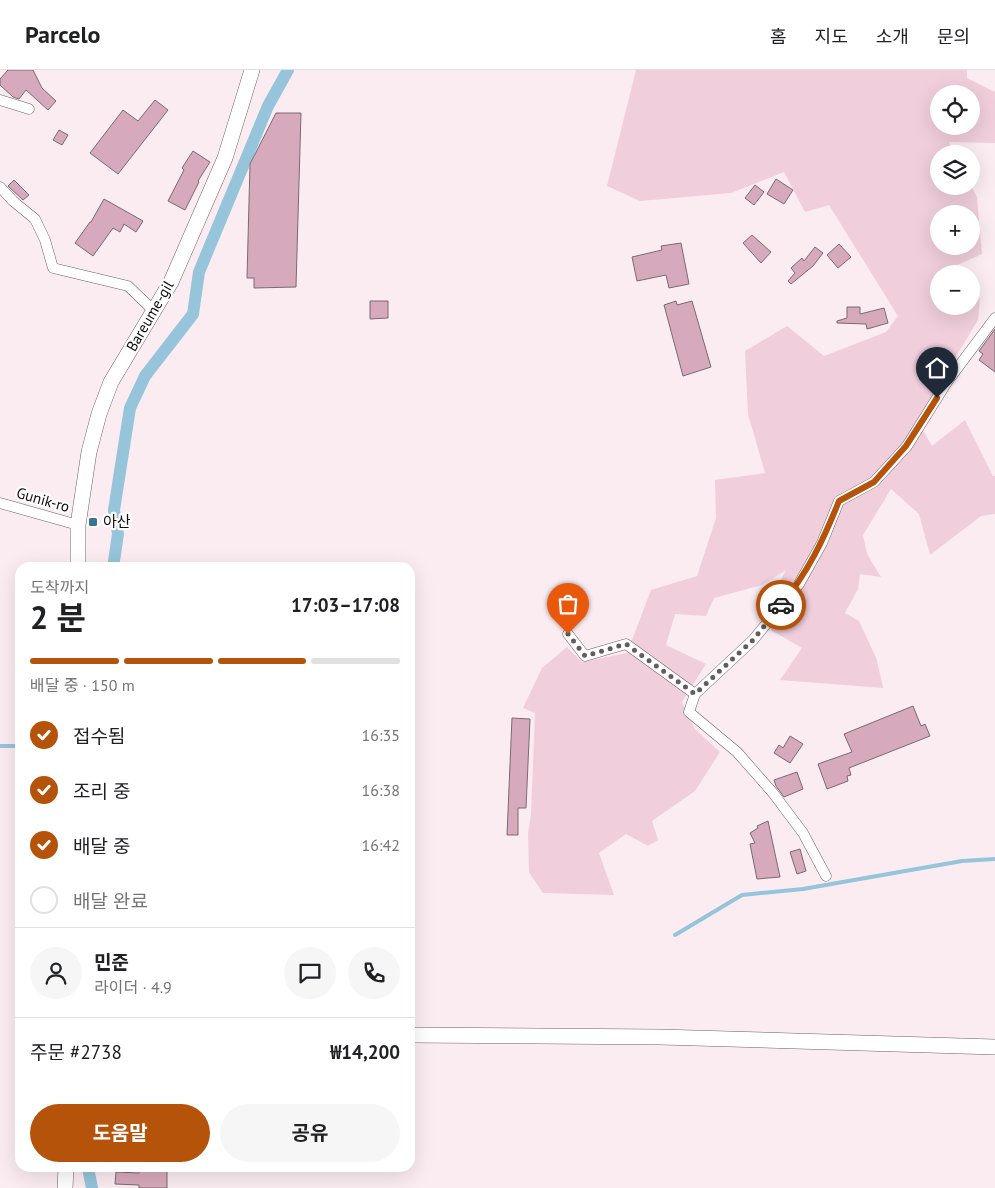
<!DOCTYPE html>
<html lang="ko">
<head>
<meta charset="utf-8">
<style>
	body { margin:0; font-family:"PT Sans","Noto Sans KR",sans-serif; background:#f6f6f6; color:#202124; height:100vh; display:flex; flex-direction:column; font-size:19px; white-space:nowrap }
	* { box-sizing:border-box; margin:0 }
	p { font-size:16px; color:#757577 }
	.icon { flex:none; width:28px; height:28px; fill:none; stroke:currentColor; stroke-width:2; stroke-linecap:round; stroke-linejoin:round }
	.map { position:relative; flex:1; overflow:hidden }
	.side { position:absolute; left:15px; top:492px; width:400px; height:610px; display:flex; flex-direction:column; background:#fff; border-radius:15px; box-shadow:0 5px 20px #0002 }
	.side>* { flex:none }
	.tools { position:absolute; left:930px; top:15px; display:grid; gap:10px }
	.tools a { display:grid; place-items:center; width:50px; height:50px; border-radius:50%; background:#fff; box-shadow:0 5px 20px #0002; font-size:25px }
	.pin { position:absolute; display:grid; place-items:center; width:42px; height:42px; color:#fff; margin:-51px -21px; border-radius:50% 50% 50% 0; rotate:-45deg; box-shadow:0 0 5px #0007 }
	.pin .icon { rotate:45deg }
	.courier { position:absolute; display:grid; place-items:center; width:50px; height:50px; margin:-25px; border:4px solid #b45309; border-radius:50%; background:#fff; color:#222; box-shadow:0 1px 6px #0007 }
	.overview em { font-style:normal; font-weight:700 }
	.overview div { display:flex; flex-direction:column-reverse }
	.overview { display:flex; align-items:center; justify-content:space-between; height:85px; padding:0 15px }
	h1 { font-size:32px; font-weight:700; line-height:38px }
	.bar { display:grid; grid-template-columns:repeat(4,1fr); gap:8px 5px; align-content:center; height:60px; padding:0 15px }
	.bar i { height:6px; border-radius:4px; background:#e0e0e0 }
	.bar .selected { background:#b45309 }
	.bar p { grid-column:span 4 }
	.line { display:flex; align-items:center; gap:12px; padding:0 15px; border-top:1px solid #e0e0e0 }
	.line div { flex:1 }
	.round { display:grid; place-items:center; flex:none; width:52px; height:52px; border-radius:26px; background:#f6f6f6 }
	ol { padding:0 15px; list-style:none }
	li { display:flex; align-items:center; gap:15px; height:55px }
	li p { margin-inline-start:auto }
	li .icon { padding:5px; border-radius:50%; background:#b45309; color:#fff; stroke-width:4 }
	li:last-child { color:#757577 }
	li i { width:28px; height:28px; border:2px solid #e0e0e0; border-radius:50% }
	.primary-button { display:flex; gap:10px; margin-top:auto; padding:10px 15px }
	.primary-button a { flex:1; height:58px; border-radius:30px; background:#b45309; color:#fff; font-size:20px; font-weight:700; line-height:58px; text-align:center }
	.primary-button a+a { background:#f6f6f6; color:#202124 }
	header { display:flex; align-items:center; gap:30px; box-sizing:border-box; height:70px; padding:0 25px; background:#fff; border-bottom:1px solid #e0e0e0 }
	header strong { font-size:24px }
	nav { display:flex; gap:28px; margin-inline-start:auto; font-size:18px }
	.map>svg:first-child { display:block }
	.green { fill:#f0cedc; fill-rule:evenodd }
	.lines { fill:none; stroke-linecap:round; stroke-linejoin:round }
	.stream { stroke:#95c4db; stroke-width:4 }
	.canal { stroke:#95c4db; stroke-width:12 }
	.building { fill:#d7a9bc; stroke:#786b70 }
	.street-casing { stroke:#6e6166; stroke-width:11 }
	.secondary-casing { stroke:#6e6166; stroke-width:16 }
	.street { stroke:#fff; stroke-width:10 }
	.secondary { stroke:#fff; stroke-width:15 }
	.done { stroke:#645b5e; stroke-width:5; stroke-dasharray:0 9 }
	.route { stroke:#b45309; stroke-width:6 }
	.poi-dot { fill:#3c758f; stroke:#fdfdfd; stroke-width:2 }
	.labels { text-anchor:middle; stroke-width:4.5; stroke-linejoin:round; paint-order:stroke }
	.street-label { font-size:15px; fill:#120d0f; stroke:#fdfdfd }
	.poi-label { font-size:15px; fill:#120d0f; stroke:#fdfdfd; text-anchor:start }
</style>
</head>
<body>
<header>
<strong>Parcelo</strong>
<nav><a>홈</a><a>지도</a><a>소개</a><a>문의</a></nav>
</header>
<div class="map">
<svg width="995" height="1118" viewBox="0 0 995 1118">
	<rect width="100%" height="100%" fill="#fbecf2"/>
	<!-- green -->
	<path class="green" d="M636,0h331v8l28,14v51l-46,-1 5,12h-15v32h32l6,11 5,57 -29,13 5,7h-19v32h32v-17l9,10 -2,21 -55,91 -3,14 12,21 33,-26 28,56h2v38l-14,2 -51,39 -11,-41 -28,-25 -28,46 4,19 14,23 -21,-3 -2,15 -13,24 14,8 18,39 6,28 -103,-8 22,-32 -31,-18 -3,-25 18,-35 -24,15 -48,13 -8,18 -31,-2 -9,31 40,19 -24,38 13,27 25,23 -25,39 -43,30 6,19 -10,6 -22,-12 -27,19 15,42 -71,-2 -14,-21 -1,-38 3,-20 4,-101 -12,-5 19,-40 25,-21 15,15 45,-9 24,-63 46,-14 19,-58 -1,-38 50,-7 -17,-59 -3,-63 42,-25 37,30 62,-24 12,-16 -69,-111 -24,7 -21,-40 -53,21 -91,8 -33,-15zM939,24h32v32h-32zM939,144h32v32h-32z"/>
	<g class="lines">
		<!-- stream -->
		<path class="stream" d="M0,676h20
			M675,865l67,-40 61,-6 159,-28 33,-2"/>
		<!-- canal -->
		<path class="canal" d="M113,498l5,-34 -4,-24 16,-102 15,-32 48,-62 6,-42 69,-166 20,-36
			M88,1098l4,20"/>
	</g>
	<!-- building -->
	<path class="building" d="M8,0h25l9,18 14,13 -8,9 -22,-20 -7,9 -6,-2 -13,-12v-6z
		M155,30l13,10 -50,64 -28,-21 33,-43 15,11z
		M276,43h25l-5,174 -42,1v-10h-7l3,-114z
		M59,60l9,5 -6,10 -9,-5z
		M193,81l17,11 -12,19 1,1 -14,28 -17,-9 16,-31 -2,-2z
		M776,109l17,11 -9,14 -17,-10z
		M14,110l15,15 -6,5 -15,-14z
		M755,115l9,7 -10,13 -9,-7z
		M104,129l39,22 -7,11 -12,-8 -4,8 -7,-4 -20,28 -18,-13 15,-21h1z
		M752,165l19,17 -10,11 -18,-20z
		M681,173l8,41 -20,4 -3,-13 -29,6 -5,-24 30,-7 -1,-4z
		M839,174l12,13 -13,11 -11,-13z
		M815,177l8,6 -10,13 -22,18 -3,-3 7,-8 -4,-5 11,-10 2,3z
		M370,231h18v17l-18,1z
		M676,231l1,4 15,-4 19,66 -28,9 -19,-71z
		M847,237h13v7l24,-6 4,15 -21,6 -1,-5 -29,-1v-2l10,-3z
		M995,259v43l-16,-12 4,-6 -4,-3z
		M913,636l8,20 4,-2 5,12 -81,32 2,7 -4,1 1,5 -21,8 -9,-25 34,-12 -8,-18z
		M512,648l18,1 -4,89h-8v27h-11z
		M790,666l13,8 -13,19 -16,-10 5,-8 4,3z
		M797,702l6,17 -19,8 -8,-11 -2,-6z
		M768,751l12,56 -23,2 -7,-35 5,-1 -5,-10 8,-5 -1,-2z
		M800,779l6,22 -9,3 -7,-22z
		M139,1098h28v20h-28v-3l-24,-1 1,-12 23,1z"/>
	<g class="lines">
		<defs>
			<path id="street" d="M0,30l29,9
				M0,117l13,14 22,18 10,21 8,28 75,18 26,25
				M0,433l78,22
				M568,564l17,22 41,-12 69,50
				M826,806l-23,-43 -30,-40 -36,-41 -48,-40 6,-18 58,-54 46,-56 23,-41 17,-42 35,-19 33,-36 40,-64 48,-64"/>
			<path id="secondary" d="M78,498v-43l11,-73 10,-38 12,-32 60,-100 54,-124 27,-88
				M410,965l250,2 335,10
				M65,1118l1,-20"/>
		</defs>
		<!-- street casing -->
		<use href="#street" class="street-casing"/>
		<!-- secondary casing -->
		<use href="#secondary" class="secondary-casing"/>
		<!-- street -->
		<use href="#street" class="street"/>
		<!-- secondary -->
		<use href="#secondary" class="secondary"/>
	</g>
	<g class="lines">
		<!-- done -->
		<path class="done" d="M568,564l17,22 41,-12 69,50 58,-54 28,-35"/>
		<!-- route -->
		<path class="route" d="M781,535c27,-33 42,-64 58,-104l35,-19 32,-36 31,-48"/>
	</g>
	<!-- markers -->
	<rect class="poi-dot" x="88" y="447" width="10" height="10" rx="2.5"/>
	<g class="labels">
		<!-- street labels -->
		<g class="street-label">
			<text transform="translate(150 246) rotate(-60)" y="5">Bareume-gil</text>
			<text transform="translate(43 430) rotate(16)" y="5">Gunik-ro</text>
		</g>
		<!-- poi labels -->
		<g class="poi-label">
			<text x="103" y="457">아산</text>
		</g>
	</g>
</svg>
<div class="tools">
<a><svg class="icon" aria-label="locate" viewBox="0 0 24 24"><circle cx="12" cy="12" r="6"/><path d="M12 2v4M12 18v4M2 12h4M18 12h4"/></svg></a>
<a><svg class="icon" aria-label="layers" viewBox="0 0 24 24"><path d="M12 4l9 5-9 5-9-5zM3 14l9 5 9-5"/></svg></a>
<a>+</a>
<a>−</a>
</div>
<div class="pin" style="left:568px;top:564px;background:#ea580c"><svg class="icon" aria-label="bag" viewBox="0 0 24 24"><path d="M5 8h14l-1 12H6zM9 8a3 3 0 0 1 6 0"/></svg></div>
<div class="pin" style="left:937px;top:328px;background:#1f2937"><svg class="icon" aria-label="home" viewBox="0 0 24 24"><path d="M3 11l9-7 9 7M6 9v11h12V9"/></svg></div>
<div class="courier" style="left:781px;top:535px"><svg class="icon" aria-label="car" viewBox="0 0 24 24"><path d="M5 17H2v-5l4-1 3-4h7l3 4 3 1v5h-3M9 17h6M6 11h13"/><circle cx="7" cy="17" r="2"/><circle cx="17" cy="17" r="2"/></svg></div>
<section class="side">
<div class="overview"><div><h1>2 분</h1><p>도착까지</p></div><em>17:03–17:08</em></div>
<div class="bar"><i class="selected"></i><i class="selected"></i><i class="selected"></i><i></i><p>배달 중 · 150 m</p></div>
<ol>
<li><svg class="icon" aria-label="check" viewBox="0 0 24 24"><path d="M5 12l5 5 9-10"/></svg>접수됨<p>16:35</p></li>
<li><svg class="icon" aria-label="check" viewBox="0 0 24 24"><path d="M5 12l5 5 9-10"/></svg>조리 중<p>16:38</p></li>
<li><svg class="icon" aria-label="check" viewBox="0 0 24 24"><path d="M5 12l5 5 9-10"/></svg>배달 중<p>16:42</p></li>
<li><i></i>배달 완료</li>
</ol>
<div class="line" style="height:90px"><a class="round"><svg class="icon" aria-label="person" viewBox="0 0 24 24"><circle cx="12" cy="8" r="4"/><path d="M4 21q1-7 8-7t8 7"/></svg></a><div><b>민준</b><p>라이더 · 4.9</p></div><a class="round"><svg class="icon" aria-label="chat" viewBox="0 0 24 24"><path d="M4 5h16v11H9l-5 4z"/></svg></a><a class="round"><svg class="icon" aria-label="phone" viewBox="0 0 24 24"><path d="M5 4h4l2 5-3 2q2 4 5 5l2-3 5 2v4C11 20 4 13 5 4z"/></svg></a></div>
<div class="line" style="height:65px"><div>주문 #2738</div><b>₩14,200</b></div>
<div class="primary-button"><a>도움말</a><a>공유</a></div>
</section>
</div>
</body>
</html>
